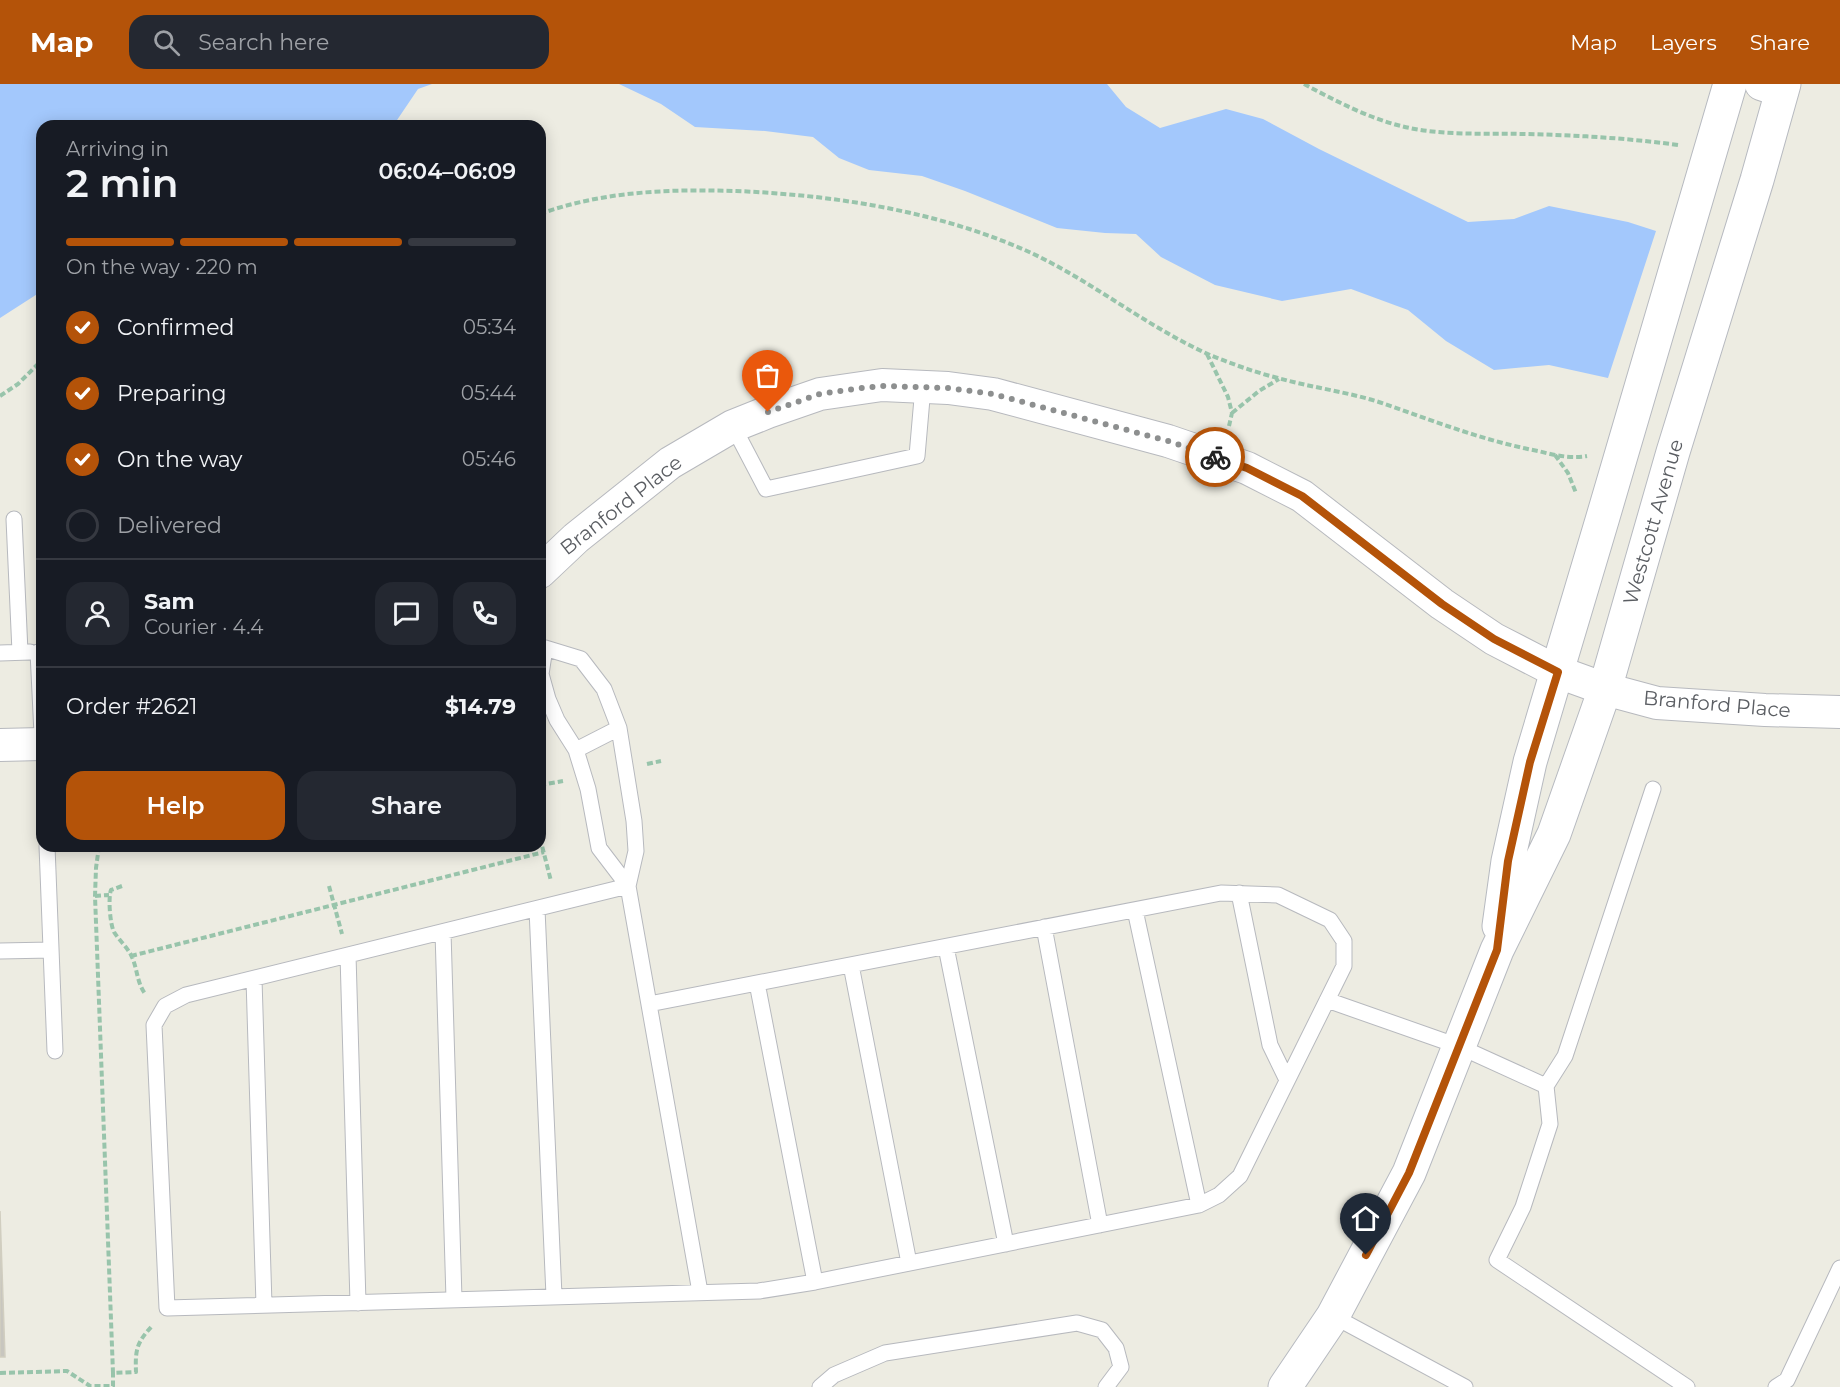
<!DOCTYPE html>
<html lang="en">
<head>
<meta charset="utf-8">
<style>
	body { margin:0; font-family:Montserrat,sans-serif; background:#242831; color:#f1f3f6; height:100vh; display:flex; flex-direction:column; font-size:22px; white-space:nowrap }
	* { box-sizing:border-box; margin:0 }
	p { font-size:20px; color:#9ea1a6 }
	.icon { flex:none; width:33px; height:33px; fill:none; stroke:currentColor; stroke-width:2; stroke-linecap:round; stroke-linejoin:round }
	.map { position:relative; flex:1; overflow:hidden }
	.drawer { position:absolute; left:36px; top:36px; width:510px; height:732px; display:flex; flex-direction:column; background:#171b24; border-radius:18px; box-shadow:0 3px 15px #0003 }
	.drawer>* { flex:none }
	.pin { position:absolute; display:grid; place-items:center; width:51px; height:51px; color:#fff; margin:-62px -26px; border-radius:50% 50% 50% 0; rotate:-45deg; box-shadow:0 0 6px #0007 }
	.pin .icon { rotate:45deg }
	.courier { position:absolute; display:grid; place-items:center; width:60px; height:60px; margin:-30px; border:4px solid #b45309; border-radius:50%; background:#fff; color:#222; box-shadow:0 2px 8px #0007 }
	.summary em { font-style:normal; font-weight:600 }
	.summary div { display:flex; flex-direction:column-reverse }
	.summary { display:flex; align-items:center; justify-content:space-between; height:102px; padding:0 30px }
	h1 { font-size:39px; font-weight:600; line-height:45px }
	.bar { display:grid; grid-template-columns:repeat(4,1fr); gap:9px 6px; align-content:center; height:72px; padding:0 30px }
	.bar i { height:8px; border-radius:4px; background:#363941 }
	.bar .on { background:#b45309 }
	.bar p { grid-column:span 4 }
	.line { display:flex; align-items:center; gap:15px; padding:0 30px; border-top:2px solid #363941 }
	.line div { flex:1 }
	.round { display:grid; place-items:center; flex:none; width:63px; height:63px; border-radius:18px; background:#242831 }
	ol { padding:0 30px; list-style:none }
	li { display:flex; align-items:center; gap:18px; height:66px }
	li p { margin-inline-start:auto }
	li .icon { padding:6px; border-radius:50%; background:#b45309; color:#fff; stroke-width:4 }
	li:last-child { color:#9ea1a6 }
	li i { width:33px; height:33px; border:3px solid #363941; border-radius:50% }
	.primary-button { display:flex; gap:12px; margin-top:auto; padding:12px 30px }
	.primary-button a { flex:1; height:69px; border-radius:18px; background:#b45309; color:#fff; font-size:24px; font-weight:600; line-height:69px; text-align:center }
	.primary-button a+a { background:#242831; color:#f1f3f6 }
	header { display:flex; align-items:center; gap:36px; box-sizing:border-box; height:84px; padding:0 30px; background:#b45309; color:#fff }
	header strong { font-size:28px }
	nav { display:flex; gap:33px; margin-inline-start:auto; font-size:21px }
	.search { width:420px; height:54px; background:#242831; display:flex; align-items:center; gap:15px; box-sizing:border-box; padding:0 21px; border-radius:18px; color:#9ea1a6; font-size:22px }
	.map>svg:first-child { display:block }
	.water { fill:#a3c8fc }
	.building { fill:#c8c6bf; stroke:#d1cec0; stroke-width:1.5 }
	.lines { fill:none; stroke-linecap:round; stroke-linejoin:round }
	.lane-casing { stroke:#b7b9be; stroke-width:17 }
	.street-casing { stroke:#b7b9be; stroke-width:34 }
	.secondary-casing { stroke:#b7bac0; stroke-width:35 }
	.path { stroke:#98c4ab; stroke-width:4; stroke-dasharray:6 3; stroke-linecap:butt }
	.lane { stroke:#fff; stroke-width:15 }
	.street { stroke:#fff; stroke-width:32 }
	.secondary { stroke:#fff; stroke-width:33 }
	.done { stroke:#8d8f8f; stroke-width:6; stroke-dasharray:0 10.8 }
	.route { stroke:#b45309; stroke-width:8 }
	.labels { text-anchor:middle; stroke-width:6; stroke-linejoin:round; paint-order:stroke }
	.street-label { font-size:20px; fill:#5a5d62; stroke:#fff }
</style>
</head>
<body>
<header>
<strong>Map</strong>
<div class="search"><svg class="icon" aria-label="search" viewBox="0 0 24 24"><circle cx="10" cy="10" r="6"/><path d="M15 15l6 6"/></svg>Search here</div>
<nav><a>Map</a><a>Layers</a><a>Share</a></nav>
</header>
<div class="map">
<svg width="1840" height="1303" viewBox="0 0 1840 1303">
	<rect width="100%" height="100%" fill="#edece2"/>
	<!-- water -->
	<path class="water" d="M0,0h432l-14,5 -25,37h-351v165l-42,27z
		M619,0h488l19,23 34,21 66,-19 37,10 56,30 149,73 46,-3 35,-13 79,16 28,9 -48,147 -59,-13 -55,5 -48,-29 -38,-31 -57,-21 -69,12 -67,-16 -54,-28 -25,-23 -31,-1 -48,-5 -92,-37 -43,-15 -53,-6 -30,-12 -26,-21 -48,-6 -70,-4 -34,-23z"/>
	<!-- building -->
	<path class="building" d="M0,1127l5,146h-5z"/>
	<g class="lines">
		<defs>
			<path id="lane" d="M733,342l33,63 151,-33 6,-69
				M14,435l6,133
				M38,568l4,82
				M0,569l30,-1
				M576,666l43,-22
				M47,762l8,205
				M628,802l-442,109 -21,11 -11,19 13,283 592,-17 56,-9 384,-77 20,-10 21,-19 104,-210v-25l-14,-21 -52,-25 -57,-2 -572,111
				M628,802l-29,-38 -11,-59 -12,-39 -19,-30 -9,-21 -7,-25 4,-26 36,11 23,30 15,39 15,93 2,30 -8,35 72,406
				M1239,809l31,152 17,35
				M537,825l17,387
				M1135,826l64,295
				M1044,843l56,298
				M443,848l11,367
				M946,863l60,297
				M0,867l51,-1
				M348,871l10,348
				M851,881l58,298
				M254,895l10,326
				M757,899l58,299
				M1327,916l131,46 88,40 4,38 -27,83 -26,53 190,127
				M1546,1002l19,-30 88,-267
				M1333,1232l132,71
				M820,1303l14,-12 51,-22 192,-30 25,7 14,18 5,19 -15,20
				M1776,1303l11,-7 53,-112"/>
			<path id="street" d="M1761,0l21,7
				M540,488l36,-34 94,-75 63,-37 35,-14 52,-18 62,-9 66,3 45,6 175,47 79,27 55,28 140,108 52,35 64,33 47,17 52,14 108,7 75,2
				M0,661l42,-1"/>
			<path id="secondary" d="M1499,842l9,-65 22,-99 73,-245 127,-433
				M1285,1303l48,-71 76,-143 88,-223 57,-116 51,-145 68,-237 84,-272 27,-96"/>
		</defs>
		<!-- lane casing -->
		<use href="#lane" class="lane-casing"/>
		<!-- street casing -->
		<use href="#street" class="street-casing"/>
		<!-- secondary casing -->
		<use href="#secondary" class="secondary-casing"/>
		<!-- path -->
		<path class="path" d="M1304,0c30,16 64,34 97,42 39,10 82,7 122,8 52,1 103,4 155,11
			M540,130c63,-23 130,-25 196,-23 98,4 201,20 291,60 64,29 118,75 183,104 22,9 44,17 68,23 35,10 72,14 107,26 51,18 100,37 153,47 16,4 32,8 49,5
			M1207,270l21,43 4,16 -3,13
			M0,312l18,-12 24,-24
			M1232,329l27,-22 20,-12
			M1555,371l13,18 8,20
			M647,680l14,-3
			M540,701l23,-4
			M540,754l11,43
			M99,762l-3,22 -1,28 18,477 23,-1c-1,-23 1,-30 17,-47
			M122,802l-11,4c-3,8 -1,34 3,42 5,8 13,15 17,23 7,14 5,27 15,40
			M329,802l13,48
			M95,812l14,-1
			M131,872l413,-104
			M0,1289l67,-2 23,15h23v-13"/>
		<!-- lane -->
		<use href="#lane" class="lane"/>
		<!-- street -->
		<use href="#street" class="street"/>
		<!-- secondary -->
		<use href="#secondary" class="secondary"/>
	</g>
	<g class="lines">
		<!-- done -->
		<path class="done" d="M768,328l52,-18 41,-6 21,-2 66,2 45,6 175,47 47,16"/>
		<!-- route -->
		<path class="route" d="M1215,373l32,11 55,28 140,108 52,35 64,33 -28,90 -22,99 -11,89 -88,223 -43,82"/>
	</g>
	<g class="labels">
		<!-- street labels -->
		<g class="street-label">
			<text transform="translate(621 421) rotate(-38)" y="7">Branford Place</text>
			<text transform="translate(1653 438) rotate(-74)" y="7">Westcott Avenue</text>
			<text transform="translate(1717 620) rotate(5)" y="7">Branford Place</text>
		</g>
	</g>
</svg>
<div class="pin" style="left:768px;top:328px;background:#ea580c"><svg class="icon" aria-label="bag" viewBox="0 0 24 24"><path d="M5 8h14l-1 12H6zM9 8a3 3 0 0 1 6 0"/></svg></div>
<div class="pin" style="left:1366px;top:1171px;background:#1f2937"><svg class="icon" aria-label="home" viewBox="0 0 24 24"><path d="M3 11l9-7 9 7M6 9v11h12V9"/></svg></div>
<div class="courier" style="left:1215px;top:373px"><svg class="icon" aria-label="bike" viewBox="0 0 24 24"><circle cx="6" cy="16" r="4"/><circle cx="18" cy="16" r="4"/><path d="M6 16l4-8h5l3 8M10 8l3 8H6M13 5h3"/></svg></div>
<section class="drawer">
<div class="summary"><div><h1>2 min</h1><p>Arriving in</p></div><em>06:04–06:09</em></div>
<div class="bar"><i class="on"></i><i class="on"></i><i class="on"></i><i></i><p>On the way · 220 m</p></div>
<ol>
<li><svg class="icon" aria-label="check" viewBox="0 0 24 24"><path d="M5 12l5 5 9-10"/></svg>Confirmed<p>05:34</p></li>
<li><svg class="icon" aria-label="check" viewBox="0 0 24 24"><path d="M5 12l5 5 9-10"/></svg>Preparing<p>05:44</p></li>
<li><svg class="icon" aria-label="check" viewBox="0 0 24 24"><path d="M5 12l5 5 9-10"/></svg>On the way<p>05:46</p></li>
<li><i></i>Delivered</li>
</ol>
<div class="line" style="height:108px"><a class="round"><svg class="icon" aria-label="person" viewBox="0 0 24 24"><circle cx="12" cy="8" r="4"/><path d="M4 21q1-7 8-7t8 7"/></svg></a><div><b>Sam</b><p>Courier · 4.4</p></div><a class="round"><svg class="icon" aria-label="chat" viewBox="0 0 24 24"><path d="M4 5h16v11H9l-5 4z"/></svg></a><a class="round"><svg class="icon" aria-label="phone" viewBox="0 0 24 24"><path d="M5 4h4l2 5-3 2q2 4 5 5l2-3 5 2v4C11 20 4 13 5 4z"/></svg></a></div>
<div class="line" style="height:78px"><div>Order #2621</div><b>$14.79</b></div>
<div class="primary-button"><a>Help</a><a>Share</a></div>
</section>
</div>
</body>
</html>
